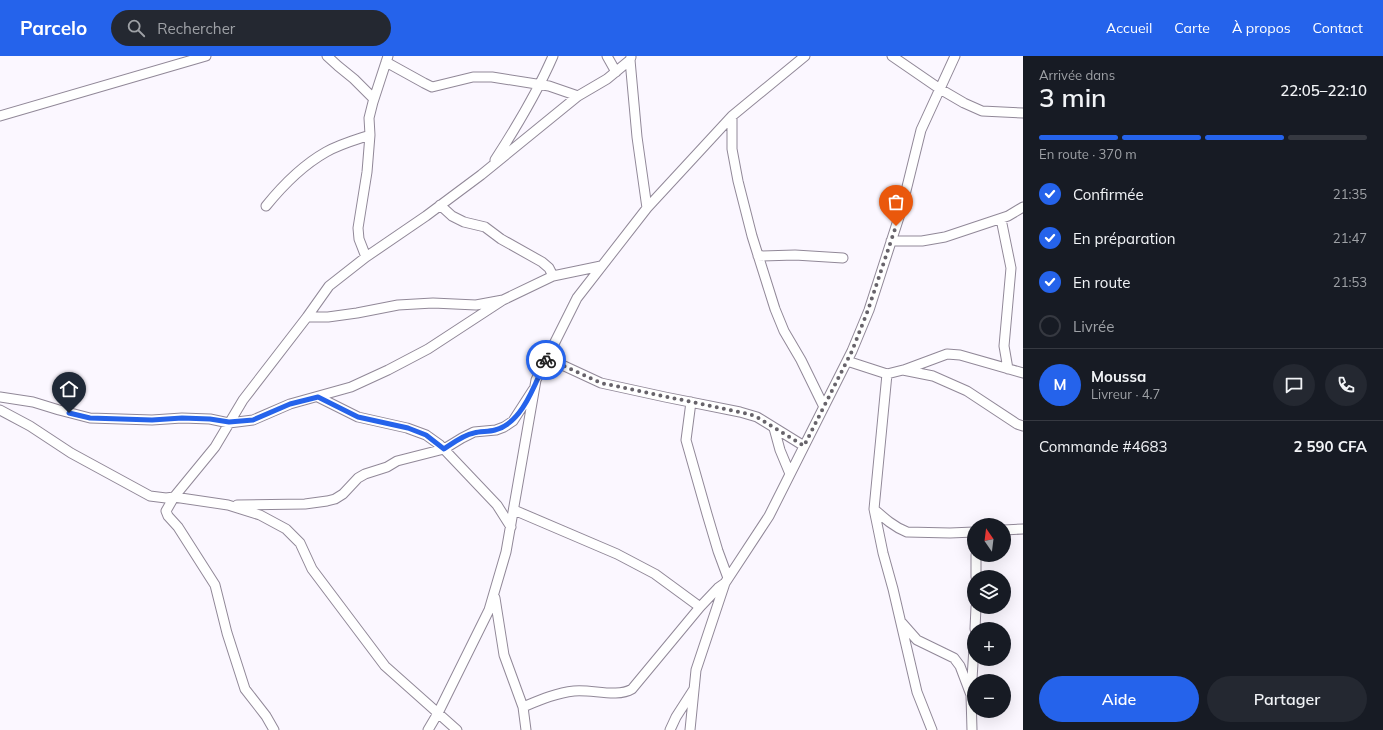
<!DOCTYPE html>
<html lang="fr">
<head>
<meta charset="utf-8">
<style>
	body { margin:0; font-family:Mulish,sans-serif; background:#242831; color:#f1f3f6; height:100vh; display:flex; flex-direction:column; font-size:15px; white-space:nowrap }
	* { box-sizing:border-box; margin:0 }
	p { font-size:13px; color:#9ea1a6 }
	.icon { flex:none; width:22px; height:22px; fill:none; stroke:currentColor; stroke-width:2; stroke-linecap:round; stroke-linejoin:round }
	.map { position:relative; flex:1; overflow:hidden }
	.details { display:flex; flex-direction:column; background:#171b24; width:360px }
	.details>* { flex:none }
	.needle { width:26px; rotate:346deg }
	.controls { position:absolute; left:967px; top:462px; display:grid; gap:8px }
	.controls a { display:grid; place-items:center; width:44px; height:44px; border-radius:50%; background:#171b24; box-shadow:0 4px 16px #0002; font-size:20px }
	.pin { position:absolute; display:grid; place-items:center; width:34px; height:34px; color:#fff; margin:-41px -17px; border-radius:50% 50% 50% 0; rotate:-45deg; box-shadow:0 0 4px #0007 }
	.pin .icon { rotate:45deg }
	.courier { position:absolute; display:grid; place-items:center; width:40px; height:40px; margin:-20px; border:3px solid #2563eb; border-radius:50%; background:#fff; color:#222; box-shadow:0 1px 5px #0007 }
	.headline em { font-style:normal; font-weight:600 }
	.headline div { display:flex; flex-direction:column-reverse }
	.headline { display:flex; align-items:center; justify-content:space-between; height:68px; padding:0 16px }
	h1 { font-size:26px; font-weight:600; line-height:30px }
	.bar { display:grid; grid-template-columns:repeat(4,1fr); gap:6px 4px; align-content:center; height:48px; padding:0 16px }
	.bar i { height:5px; border-radius:3px; background:#363941 }
	.bar .active { background:#2563eb }
	.bar p { grid-column:span 4 }
	.line { display:flex; align-items:center; gap:10px; padding:0 16px; border-top:1px solid #363941 }
	.line div { flex:1 }
	.round { display:grid; place-items:center; flex:none; width:42px; height:42px; border-radius:21px; background:#242831 }
	ol { padding:0 16px; list-style:none }
	li { display:flex; align-items:center; gap:12px; height:44px }
	li p { margin-inline-start:auto }
	li .icon { padding:4px; border-radius:50%; background:#2563eb; color:#fff; stroke-width:4 }
	li:last-child { color:#9ea1a6 }
	li i { width:22px; height:22px; border:2px solid #363941; border-radius:50% }
	.button { display:flex; gap:8px; margin-top:auto; padding:8px 16px }
	.button a { flex:1; height:46px; border-radius:24px; background:#2563eb; color:#fff; font-size:16px; font-weight:600; line-height:46px; text-align:center }
	.button a+a { background:#242831; color:#f1f3f6 }
	header { display:flex; align-items:center; gap:24px; box-sizing:border-box; height:56px; padding:0 20px; background:#2563eb; color:#fff }
	header strong { font-size:19px }
	nav { display:flex; gap:22px; margin-inline-start:auto; font-size:14px }
	.search { width:280px; height:36px; background:#242831; display:flex; align-items:center; gap:10px; box-sizing:border-box; padding:0 14px; border-radius:22px; color:#9ea1a6; font-size:15px }
	main { display:flex; flex:1; min-height:0 }
	.map>svg:first-child { display:block }
	.lines { fill:none; stroke-linecap:round; stroke-linejoin:round }
	.minor-casing { stroke:#918898; stroke-width:11 }
	.minor { stroke:#fff; stroke-width:9 }
	.done { stroke:#67636a; stroke-width:4; stroke-dasharray:0 7.2 }
	.route { stroke:#2563eb; stroke-width:5 }
</style>
</head>
<body>
<header>
<strong>Parcelo</strong>
<div class="search"><svg class="icon" aria-label="search" viewBox="0 0 24 24"><circle cx="10" cy="10" r="6"/><path d="M15 15l6 6"/></svg>Rechercher</div>
<nav><a>Accueil</a><a>Carte</a><a>À propos</a><a>Contact</a></nav>
</header>
<main>
<div class="map">
<svg width="1023" height="674" viewBox="0 0 1023 674">
	<rect width="100%" height="100%" fill="#fbf7ff"/>
	<g class="lines">
		<defs>
			<path id="minor" d="M327,0l11,10 16,13 20,20
				M607,0l9,16
				M892,0l48,33 24,14 18,8 41,2
				M631,1l-1,3 7,77 10,71
				M386,6l38,21 8,4 41,-10h19l57,9 29,10
				M0,60l206,-60
				M732,60v33l6,32 14,55 23,73 9,22 17,29 23,47
				M495,104c22,-34 42,-67 58,-104
				M440,149l12,11 12,6 21,5 16,12 41,23 7,6 4,8
				M266,150c17,-21 37,-41 60,-54 14,-8 29,-12 44,-17
				M1001,163l10,49 -7,78 4,23
				M891,185h31l23,-4 63,-21 15,-9
				M758,200l37,-1 48,3
				M366,201l-7,-18 -1,-11 9,-56 3,-37 -1,-17 4,-16 15,-46
				M307,261h21l29,-4 41,-8 35,-2 43,2 27,-5 50,-24 48,-10
				M547,302l54,25 64,14 75,15 17,5 47,29
				M847,305l40,13 -13,135 9,44 10,36 24,103 15,38
				M904,314l43,-16 13,1 63,18
				M887,318l16,-4 30,6 34,15 50,33 6,2
				M0,341l33,5 26,8 31,8 62,2 30,-2 28,1 19,4 24,-3 37,-16 61,-17 37,-17 40,-21 75,-49
				M318,341l40,20 49,11 19,7 14,10 57,60 14,22
				M691,346l-5,38 21,74 11,37 10,27
				M0,354l30,16 41,27 79,43 16,2 8,-1 54,8 32,10 26,14 14,14 12,26 73,97 72,64
				M774,372l6,22 10,24
				M237,449l68,-1 22,-3 8,-2 8,-5 15,-16 7,-4 22,-7 10,-6 47,-12 18,-11 12,-6 22,-2 8,-3 9,-6 20,-31
				M874,453c10,9 20,18 33,23l43,1 24,-1
				M514,454l103,44 38,20 45,33
				M1004,474l19,-1
				M976,499v22
				M495,542l9,57 19,52 3,23
				M902,567l15,17 37,18 6,8 11,29
				M975,573l1,-22
				M523,651c17,-7 33,-14 51,-16 18,-2 43,7 58,-2l68,-82 18,-19 7,-5
				M274,674l-8,-14 -21,-27 -18,-56 -12,-48 -37,-58 -10,-11 -2,-5 8,-14 41,-50 28,-47 64,-83 22,-31 37,-29 60,-41 55,-41 97,-79 29,-17 23,-19
				M428,674l10,-17 51,-103 17,-58 30,-172 41,-82 70,-90 85,-92 73,-60
				M670,674l6,-13 18,-28
				M690,674l6,-60 29,-87 44,-67 83,-165 17,-41 32,-99 20,-81 34,-74
				M972,674l-1,-35 3,-48"/>
		</defs>
		<!-- minor casing -->
		<use href="#minor" class="minor-casing"/>
		<!-- minor -->
		<use href="#minor" class="minor"/>
	</g>
	<g class="lines">
		<!-- done -->
		<path class="done" d="M546,304l1,-2 54,25 148,31 8,3 47,29 48,-95 16,-41 28,-84"/>
		<!-- route -->
		<path class="route" d="M69,357l21,5 62,2 30,-2 28,1 19,3 24,-2 37,-16 28,-7 40,20 50,11 18,7 18,14c9,-6 19,-14 30,-16 6,-2 14,-1 21,-3 28,-7 40,-47 51,-70"/>
	</g>
</svg>
<div class="controls">
<a><svg class="needle" viewBox="-14 -14 28 28"><path d="M0-13l5 13h-10z" fill="#e53935"/><path d="M0 13l5-13h-10z" fill="#9ea1a6"/></svg></a>
<a><svg class="icon" aria-label="layers" viewBox="0 0 24 24"><path d="M12 4l9 5-9 5-9-5zM3 14l9 5 9-5"/></svg></a>
<a>+</a>
<a>−</a>
</div>
<div class="pin" style="left:896px;top:170px;background:#ea580c"><svg class="icon" aria-label="bag" viewBox="0 0 24 24"><path d="M5 8h14l-1 12H6zM9 8a3 3 0 0 1 6 0"/></svg></div>
<div class="pin" style="left:69px;top:357px;background:#1f2937"><svg class="icon" aria-label="home" viewBox="0 0 24 24"><path d="M3 11l9-7 9 7M6 9v11h12V9"/></svg></div>
<div class="courier" style="left:546px;top:304px"><svg class="icon" aria-label="bike" viewBox="0 0 24 24"><circle cx="6" cy="16" r="4"/><circle cx="18" cy="16" r="4"/><path d="M6 16l4-8h5l3 8M10 8l3 8H6M13 5h3"/></svg></div>
</div>
<section class="details">
<div class="headline"><div><h1>3 min</h1><p>Arrivée dans</p></div><em>22:05–22:10</em></div>
<div class="bar"><i class="active"></i><i class="active"></i><i class="active"></i><i></i><p>En route · 370 m</p></div>
<ol>
<li><svg class="icon" aria-label="check" viewBox="0 0 24 24"><path d="M5 12l5 5 9-10"/></svg>Confirmée<p>21:35</p></li>
<li><svg class="icon" aria-label="check" viewBox="0 0 24 24"><path d="M5 12l5 5 9-10"/></svg>En préparation<p>21:47</p></li>
<li><svg class="icon" aria-label="check" viewBox="0 0 24 24"><path d="M5 12l5 5 9-10"/></svg>En route<p>21:53</p></li>
<li><i></i>Livrée</li>
</ol>
<div class="line" style="height:72px"><b class="round" style="background:#2563eb;color:#fff">M</b><div><b>Moussa</b><p>Livreur · 4.7</p></div><a class="round"><svg class="icon" aria-label="chat" viewBox="0 0 24 24"><path d="M4 5h16v11H9l-5 4z"/></svg></a><a class="round"><svg class="icon" aria-label="phone" viewBox="0 0 24 24"><path d="M5 4h4l2 5-3 2q2 4 5 5l2-3 5 2v4C11 20 4 13 5 4z"/></svg></a></div>
<div class="line" style="height:52px"><div>Commande #4683</div><b>2 590 CFA</b></div>
<div class="button"><a>Aide</a><a>Partager</a></div>
</section>
</main>
</body>
</html>
